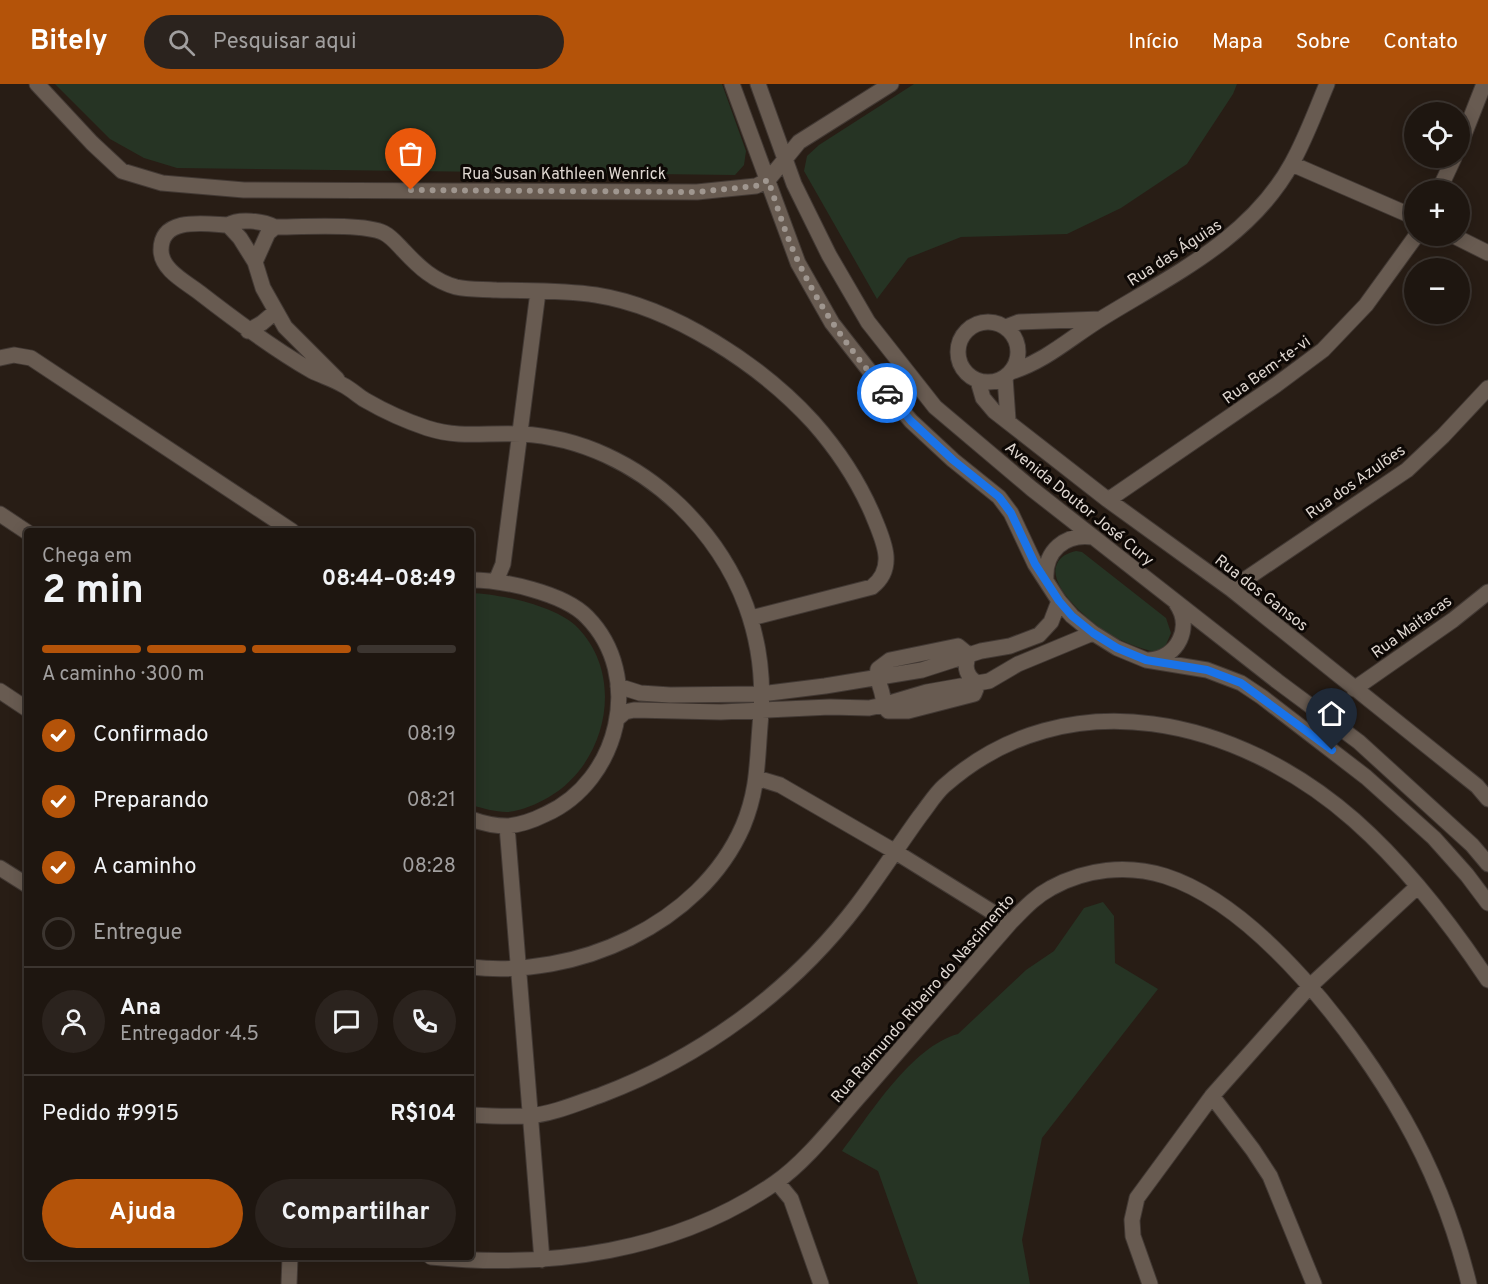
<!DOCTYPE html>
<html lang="pt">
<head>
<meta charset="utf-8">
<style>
	body { margin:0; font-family:Overpass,sans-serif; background:#2b231e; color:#f1f3f6; height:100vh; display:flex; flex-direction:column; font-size:22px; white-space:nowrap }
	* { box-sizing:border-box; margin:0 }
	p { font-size:20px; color:#a19f9f }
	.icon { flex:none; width:33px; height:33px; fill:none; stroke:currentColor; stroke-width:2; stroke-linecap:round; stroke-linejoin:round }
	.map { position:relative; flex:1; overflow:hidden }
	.drawer { position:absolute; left:24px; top:444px; width:450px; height:732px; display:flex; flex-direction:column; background:#1e1610; border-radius:6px; box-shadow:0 3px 15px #0003,0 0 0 2px #3c3530 }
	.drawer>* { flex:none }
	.buttons { position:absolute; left:1404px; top:18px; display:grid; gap:12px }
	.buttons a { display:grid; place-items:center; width:66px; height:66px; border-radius:50%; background:#1e1610; box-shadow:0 3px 15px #0003,0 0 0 2px #3c3530; font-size:30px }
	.pin { position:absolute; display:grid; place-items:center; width:51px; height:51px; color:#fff; margin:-62px -26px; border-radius:50% 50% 50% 0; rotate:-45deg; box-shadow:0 0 6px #0007 }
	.pin .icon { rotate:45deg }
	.courier { position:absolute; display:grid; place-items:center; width:60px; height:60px; margin:-30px; border:4px solid #1a73e8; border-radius:50%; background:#fff; color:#222; box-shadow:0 2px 8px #0007 }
	.summary em { font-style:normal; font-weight:700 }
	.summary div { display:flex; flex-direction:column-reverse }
	.summary { display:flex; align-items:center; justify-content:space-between; height:102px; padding:0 18px }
	h1 { font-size:39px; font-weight:700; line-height:45px }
	.bar { display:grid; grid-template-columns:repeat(4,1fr); gap:9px 6px; align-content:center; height:72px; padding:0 18px }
	.bar i { height:8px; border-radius:4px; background:#3c3530 }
	.bar .on { background:#b45309 }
	.bar p { grid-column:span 4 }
	.line { display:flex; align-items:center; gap:15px; padding:0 18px; border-top:2px solid #3c3530 }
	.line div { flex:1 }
	.round { display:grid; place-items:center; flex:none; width:63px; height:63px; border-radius:32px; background:#2b231e }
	ol { padding:0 18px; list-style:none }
	li { display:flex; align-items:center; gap:18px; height:66px }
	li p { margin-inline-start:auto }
	li .icon { padding:6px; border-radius:50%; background:#b45309; color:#fff; stroke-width:4 }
	li:last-child { color:#a19f9f }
	li i { width:33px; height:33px; border:3px solid #3c3530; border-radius:50% }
	.button { display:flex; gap:12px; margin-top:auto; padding:12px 18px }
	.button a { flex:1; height:69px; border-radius:36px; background:#b45309; color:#fff; font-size:24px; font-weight:700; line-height:69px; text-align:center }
	.button a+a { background:#2b231e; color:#f1f3f6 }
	header { display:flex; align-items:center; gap:36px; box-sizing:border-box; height:84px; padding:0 30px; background:#b45309; color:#fff }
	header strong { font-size:28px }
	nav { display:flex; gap:33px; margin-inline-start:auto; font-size:21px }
	.search { width:420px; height:54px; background:#2b231e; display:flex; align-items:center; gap:15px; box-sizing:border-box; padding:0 21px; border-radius:33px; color:#a19f9f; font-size:22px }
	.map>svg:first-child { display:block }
	.green { fill:#263424 }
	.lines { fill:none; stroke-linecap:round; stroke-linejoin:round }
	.minor-casing { stroke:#423934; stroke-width:17 }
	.minor { stroke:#685b51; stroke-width:15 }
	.done { stroke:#9f968f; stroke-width:6; stroke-dasharray:0 10.8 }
	.route { stroke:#1a73e8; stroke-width:8 }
	.labels { text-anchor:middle; stroke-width:6; stroke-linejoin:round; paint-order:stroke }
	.street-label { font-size:16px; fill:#dfd7d1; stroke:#0d0805 }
</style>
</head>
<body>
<header>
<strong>Bitely</strong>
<div class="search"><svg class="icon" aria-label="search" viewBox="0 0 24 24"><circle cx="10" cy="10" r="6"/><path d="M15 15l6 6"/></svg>Pesquisar aqui</div>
<nav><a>Início</a><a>Mapa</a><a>Sobre</a><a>Contato</a></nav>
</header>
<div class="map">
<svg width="1488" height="1200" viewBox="0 0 1488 1200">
	<rect width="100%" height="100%" fill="#281d15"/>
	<!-- green -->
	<path class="green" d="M55,0h667l24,67 -2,14 -9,10 -558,-7 -33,-10 -34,-19z
		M914,0h323l-4,10 -46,70 -66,44 -54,26 -106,3 -53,21 -31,41 -73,-128 3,-15 12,-11z
		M1076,467l6,1 84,66 5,15 -6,14 -10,5c-16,-4 -30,-9 -44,-17 -18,-10 -65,-49 -54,-71 3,-8 11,-11 19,-13z
		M471,509c29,1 87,13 107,35 48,50 28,136 -29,169 -12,7 -28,14 -42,15 -12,0 -25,-4 -36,-7z
		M1103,818l11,14 1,47 43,26 -116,149 -20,102 8,44h-112l-40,-113 -36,-20c29,-38 69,-104 116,-117l68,-64 28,-19 30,-43z"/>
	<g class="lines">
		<defs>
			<path id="minor" d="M37,0l55,59 30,28 40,12 82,7 453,2 59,-6 12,-6 31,-38 92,-58
				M732,0l66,179 34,60 43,55 36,43 42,39 46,37 12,16 24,51 24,37 13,15 21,17 24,15 29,12 61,10 34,13 21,14 104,80 68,61 33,37 21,28
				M758,0l36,100 35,71 39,67 67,85 97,82 245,192 82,61 113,103 16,19
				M1460,61l24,-61
				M1292,80l122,53
				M1439,106l15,-32
				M228,141l12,13 15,24 8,26 22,39 52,52
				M1454,152l34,17
				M255,178l13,-29 7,-6
				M958 268a30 30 0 1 1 60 0a30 30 0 1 1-60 0Z
				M1006,243l13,-5 82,-3
				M248,247l14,-8 13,-11
				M0,274l14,-3 17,3 261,173
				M1011,288c37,-12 60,-35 93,-55 70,-43 147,-79 188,-154 14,-25 24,-53 35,-79
				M1005,293l3,43
				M978,297l5,17 11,13 114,89 123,89 246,197 11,13
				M1108,416l168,-115 47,-35 43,-45 50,-69
				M0,430l27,18
				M471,496c32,0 93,13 116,37 58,59 32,164 -41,197 -12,6 -26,11 -39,12 -12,0 -25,-3 -36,-7
				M1046,496c-2,-29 19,-47 47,-43
				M496,497l7,-17 35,-272
				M1231,505l176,-119 36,-34 45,-48
				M969,571l-11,-9 -68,14 -12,9c-3,13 7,22 5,36l5,6h20l66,-17 2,-5
				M969,571c-6,12 -2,23 10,29
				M1149,576c29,-2 44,-33 27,-57
				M618,602l22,7 30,2 91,-1 64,-8 97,-16 59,-19 29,-5 29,-11 12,-13 8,-21
				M1354,605l99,-69 35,-28
				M0,607l27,18
				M618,634l7,-6 9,-2 87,2 109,-5 39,1 14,-3 44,-13 62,-11 29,-17 75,-31
				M757,694l23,7 114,66 116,72
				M507,742l35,434
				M0,784l27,17
				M471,883c104,12 229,-42 272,-141 15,-36 14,-63 17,-100 9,-85 -19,-161 -81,-221 -43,-41 -99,-68 -158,-71 -35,-2 -59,5 -94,-6 -21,-7 -43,-17 -62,-28 -8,-5 -14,-11 -22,-15 -10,-6 -21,-9 -31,-14 -40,-23 -76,-50 -112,-78 -14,-11 -39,-23 -39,-43 0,-34 45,-26 67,-25 11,-7 35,-4 47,2 25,0 89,-4 109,6 8,4 14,12 20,18 15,16 30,30 52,36 13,3 27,2 40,3 34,1 67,0 100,5 77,12 165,70 217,127 23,26 45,59 59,91 10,25 26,54 0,74l-121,31
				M1212,1012l41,54 17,26 44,108
				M471,1031c19,1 38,2 57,1 25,-2 50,-13 73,-21 101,-38 192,-105 257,-191 22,-29 41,-59 62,-88 8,-10 15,-22 24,-30 124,-110 295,-67 410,34 51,45 96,103 134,160
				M777,1098l14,17 30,85
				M431,1173c118,12 244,-5 344,-74 32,-22 62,-62 88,-91 49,-56 98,-112 147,-169 12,-12 24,-26 41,-35 34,-19 76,-24 114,-12 94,30 192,160 239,243 29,51 51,108 65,165
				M289,1200l1,-27
				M1150,1200l-17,-48 -1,-16 5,-22 75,-102 97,-109 108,-100"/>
		</defs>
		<!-- minor casing -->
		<use href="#minor" class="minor-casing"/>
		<!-- minor -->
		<use href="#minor" class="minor"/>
	</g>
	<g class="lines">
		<!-- done -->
		<path class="done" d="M411,106l286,2 59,-6 12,-6c10,28 18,57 31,83 22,48 54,91 88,130"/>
		<!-- route -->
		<path class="route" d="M887,309l24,28 42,39 46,37 12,16 24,51 24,37 13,15 21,17 24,15 29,12 61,10 34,13 91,67"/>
	</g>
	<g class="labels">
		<!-- street labels -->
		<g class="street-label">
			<text x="564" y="95">Rua Susan Kathleen Wenrick</text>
			<text transform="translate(1174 168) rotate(-33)" y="6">Rua das Águias</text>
			<text transform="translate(1266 285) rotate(-36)" y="6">Rua Bem-te-vi</text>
			<text transform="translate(1355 397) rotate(-35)" y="6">Rua dos Azulões</text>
			<text transform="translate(1080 419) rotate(39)" y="6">Avenida Doutor José Cury</text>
			<text transform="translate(1262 508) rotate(38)" y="6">Rua dos Gansos</text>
			<text transform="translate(1411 542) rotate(-36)" y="6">Rua Maitacas</text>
			<text transform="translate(922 914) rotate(-49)" y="6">Rua Raimundo Ribeiro do Nascimento</text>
		</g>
	</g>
</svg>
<div class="buttons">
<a><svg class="icon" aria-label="locate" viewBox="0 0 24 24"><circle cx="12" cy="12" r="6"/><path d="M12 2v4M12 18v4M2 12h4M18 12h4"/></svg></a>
<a>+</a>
<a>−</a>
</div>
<div class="pin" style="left:411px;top:106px;background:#ea580c"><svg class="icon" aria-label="bag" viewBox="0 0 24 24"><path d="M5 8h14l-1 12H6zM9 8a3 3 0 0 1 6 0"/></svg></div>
<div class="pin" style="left:1332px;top:666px;background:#1f2937"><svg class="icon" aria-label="home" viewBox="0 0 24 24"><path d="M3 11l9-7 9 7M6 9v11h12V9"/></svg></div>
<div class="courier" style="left:887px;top:309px"><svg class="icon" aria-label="car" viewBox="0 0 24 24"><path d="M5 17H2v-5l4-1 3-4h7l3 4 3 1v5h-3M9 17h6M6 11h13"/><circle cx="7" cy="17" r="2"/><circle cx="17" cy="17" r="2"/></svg></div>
<section class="drawer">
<div class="summary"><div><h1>2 min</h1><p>Chega em</p></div><em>08:44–08:49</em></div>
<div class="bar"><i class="on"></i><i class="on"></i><i class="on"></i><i></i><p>A caminho · 300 m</p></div>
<ol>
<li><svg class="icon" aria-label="check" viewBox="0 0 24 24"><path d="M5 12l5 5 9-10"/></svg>Confirmado<p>08:19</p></li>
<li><svg class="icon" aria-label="check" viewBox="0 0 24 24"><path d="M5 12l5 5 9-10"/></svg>Preparando<p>08:21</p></li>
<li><svg class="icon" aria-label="check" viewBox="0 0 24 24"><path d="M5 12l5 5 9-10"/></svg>A caminho<p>08:28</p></li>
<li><i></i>Entregue</li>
</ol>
<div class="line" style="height:108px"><a class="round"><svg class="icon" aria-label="person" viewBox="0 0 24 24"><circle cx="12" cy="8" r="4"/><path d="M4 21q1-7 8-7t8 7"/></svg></a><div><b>Ana</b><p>Entregador · 4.5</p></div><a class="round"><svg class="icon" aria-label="chat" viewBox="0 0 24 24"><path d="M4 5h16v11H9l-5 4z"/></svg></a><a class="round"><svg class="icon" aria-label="phone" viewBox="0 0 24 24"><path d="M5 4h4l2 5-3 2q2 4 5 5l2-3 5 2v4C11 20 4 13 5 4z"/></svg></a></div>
<div class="line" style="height:78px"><div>Pedido #9915</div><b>R$104</b></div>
<div class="button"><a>Ajuda</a><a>Compartilhar</a></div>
</section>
</div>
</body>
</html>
